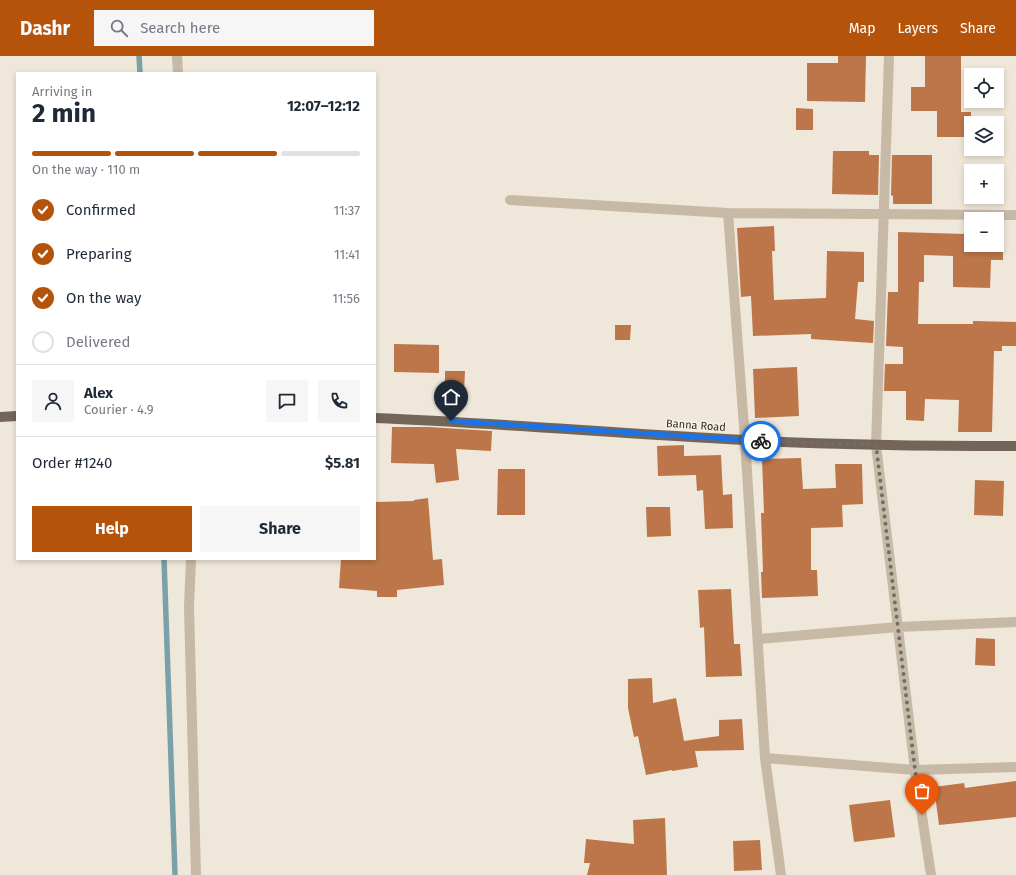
<!DOCTYPE html>
<html lang="en">
<head>
<meta charset="utf-8">
<style>
	body { margin:0; font-family:"Fira Sans",sans-serif; background:#f6f6f7; color:#1f2937; height:100vh; display:flex; flex-direction:column; font-size:15px; white-space:nowrap }
	* { box-sizing:border-box; margin:0 }
	p { font-size:13px; color:#747a83 }
	.icon { flex:none; width:22px; height:22px; fill:none; stroke:currentColor; stroke-width:2; stroke-linecap:round; stroke-linejoin:round }
	.map { position:relative; flex:1; overflow:hidden }
	.drawer { position:absolute; left:16px; top:16px; width:360px; height:488px; display:flex; flex-direction:column; background:#fff; border-radius:0px; box-shadow:0 2px 6px #0003 }
	.drawer>* { flex:none }
	.controls { position:absolute; left:964px; top:12px; display:grid; gap:8px }
	.controls a { display:grid; place-items:center; width:40px; height:40px; border-radius:0px; background:#fff; box-shadow:0 2px 6px #0003; font-size:20px }
	.pin { position:absolute; display:grid; place-items:center; width:34px; height:34px; color:#fff; margin:-41px -17px; border-radius:50% 50% 50% 0; rotate:-45deg; box-shadow:0 0 4px #0007 }
	.pin .icon { rotate:45deg }
	.courier { position:absolute; display:grid; place-items:center; width:40px; height:40px; margin:-20px; border:3px solid #1a73e8; border-radius:50%; background:#fff; color:#222; box-shadow:0 1px 5px #0007 }
	.headline em { font-style:normal; font-weight:700 }
	.headline div { display:flex; flex-direction:column-reverse }
	.headline { display:flex; align-items:center; justify-content:space-between; height:68px; padding:0 16px }
	h1 { font-size:26px; font-weight:700; line-height:30px }
	.bar { display:grid; grid-template-columns:repeat(4,1fr); gap:6px 4px; align-content:center; height:48px; padding:0 16px }
	.bar i { height:5px; border-radius:3px; background:#e0e1e3 }
	.bar .selected { background:#b45309 }
	.bar p { grid-column:span 4 }
	.line { display:flex; align-items:center; gap:10px; padding:0 16px; border-top:1px solid #e0e1e3 }
	.line div { flex:1 }
	.round { display:grid; place-items:center; flex:none; width:42px; height:42px; border-radius:0px; background:#f6f6f7 }
	ol { padding:0 16px; list-style:none }
	li { display:flex; align-items:center; gap:12px; height:44px }
	li p { margin-inline-start:auto }
	li .icon { padding:4px; border-radius:50%; background:#b45309; color:#fff; stroke-width:4 }
	li:last-child { color:#747a83 }
	li i { width:22px; height:22px; border:2px solid #e0e1e3; border-radius:50% }
	.cta { display:flex; gap:8px; margin-top:auto; padding:8px 16px }
	.cta a { flex:1; height:46px; border-radius:0px; background:#b45309; color:#fff; font-size:16px; font-weight:700; line-height:46px; text-align:center }
	.cta a+a { background:#f6f6f7; color:#1f2937 }
	header { display:flex; align-items:center; gap:24px; box-sizing:border-box; height:56px; padding:0 20px; background:#b45309; color:#fff }
	header strong { font-size:19px }
	nav { display:flex; gap:22px; margin-inline-start:auto; font-size:14px }
	.search { width:280px; height:36px; background:#f6f6f7; display:flex; align-items:center; gap:10px; box-sizing:border-box; padding:0 14px; border-radius:0px; color:#747a83; font-size:15px }
	.map>svg:first-child { display:block }
	.lines { fill:none; stroke-linecap:round; stroke-linejoin:round }
	.stream { stroke:#7aa1a9; stroke-width:5.5 }
	.building { fill:#bc7649 }
	.street { stroke:#c6b9a6; stroke-width:10 }
	.primary { stroke:#736558; stroke-width:10 }
	.done { stroke:#746d65; stroke-width:4; stroke-dasharray:0 7.2 }
	.route { stroke:#1a73e8; stroke-width:5 }
	.labels { text-anchor:middle; stroke-width:3.5; stroke-linejoin:round; paint-order:stroke }
	.street-label { font-size:11px; fill:#322c26; stroke:#f7f1e4 }
</style>
</head>
<body>
<header>
<strong>Dashr</strong>
<div class="search"><svg class="icon" aria-label="search" viewBox="0 0 24 24"><circle cx="10" cy="10" r="6"/><path d="M15 15l6 6"/></svg>Search here</div>
<nav><a>Map</a><a>Layers</a><a>Share</a></nav>
</header>
<div class="map">
<svg width="1016" height="819" viewBox="0 0 1016 819">
	<rect width="100%" height="100%" fill="#efe7d9"/>
	<g class="lines">
		<!-- stream -->
		<path class="stream" d="M139,0l1,17
			M164,503l11,316"/>
	</g>
	<!-- building -->
	<path class="building" d="M838,0h28l-1,46 -58,-1v-38h31z
		M925,0h36v56h10v25h-34v-26h-26v-24h14z
		M796,52l17,1v21h-17z
		M833,95h36v4h10l-1,40 -46,-1z
		M892,99h40v49h-39v-8l-2,-1z
		M774,170l1,25h-3l2,49 52,-2 1,-47 37,1v30h-6l-3,37 19,2 -1,22 -62,-4v-5l-58,2 -2,-40 -10,1 -4,-69z
		M898,176l67,2v-2h6v13h26v-12h6v27h-12l-1,28 -37,-1v-31l-29,-1v27h-5l-1,42h55v-3l43,1v24h-14v5h-8l-2,81h-34l1,-32 -34,-1 -1,22 -18,-1v-29h-22l1,-27h18v-17l-17,-1 2,-54h10z
		M615,269h16l-1,15h-15z
		M394,288l45,1v28l-45,-1z
		M797,311l2,49 -44,2 -2,-49z
		M445,315h20l-1,21h-19z
		M392,371h37l63,4 -1,20 -35,-2 3,31 -23,3 -2,-19 -43,-1z
		M684,389v11l37,-1 2,40 9,-1 1,34 -28,1 -2,-39 -6,1 -1,-16 -38,1 -1,-30z
		M801,402l2,31 33,-1 -1,-24h27l1,40 -21,1 1,22 -32,1v42h6l1,26 -56,2 -1,-26h2l-2,-59h3l-2,-54z
		M498,413h27v46h-28z
		M975,424l29,1 -1,35 -29,-1z
		M428,442l5,62 9,-1 2,26 -47,5v7h-20v-6l-38,-3 2,-29h35l-1,-57 39,-1v-1z
		M646,451h24l1,29 -24,1z
		M731,533l3,55h6l2,32 -36,1 -2,-50 -4,1 -2,-38z
		M976,582l19,1v27l-20,-1z
		M652,622l1,25 23,-5 8,43 35,-5v-16l23,-1 2,31 -49,1 3,16 -26,4v-1l-26,5 -8,-39 -4,1 -6,-29v-29z
		M1016,725v36l-77,8 -5,-38 30,-4 1,5z
		M890,744l5,37 -41,5 -5,-37z
		M665,762l2,57h-80l3,-12h-6l2,-24 48,5 -1,-24z
		M760,784l2,30 -28,1 -1,-30z"/>
	<g class="lines">
		<!-- street -->
		<path class="street" d="M177,0l1,17
			M889,0l-13,389 39,325 16,105
			M510,144l218,13 288,2
			M728,157l17,227 20,318 16,117
			M191,503l-2,48 7,268
			M758,583l140,-12 118,-5
			M765,702l150,12 101,-3"/>
		<!-- primary -->
		<path class="primary" d="M0,361l17,-1
			M375,362c124,5 247,16 370,22 90,5 181,6 271,6"/>
	</g>
	<g class="lines">
		<!-- done -->
		<path class="done" d="M761,385l115,4 39,325 7,45"/>
		<!-- route -->
		<path class="route" d="M451,365l310,20"/>
	</g>
	<g class="labels">
		<!-- street labels -->
		<g class="street-label">
			<text transform="translate(696 369) rotate(4)" y="4">Banna Road</text>
		</g>
	</g>
</svg>
<div class="controls">
<a><svg class="icon" aria-label="locate" viewBox="0 0 24 24"><circle cx="12" cy="12" r="6"/><path d="M12 2v4M12 18v4M2 12h4M18 12h4"/></svg></a>
<a><svg class="icon" aria-label="layers" viewBox="0 0 24 24"><path d="M12 4l9 5-9 5-9-5zM3 14l9 5 9-5"/></svg></a>
<a>+</a>
<a>−</a>
</div>
<div class="pin" style="left:922px;top:759px;background:#ea580c"><svg class="icon" aria-label="bag" viewBox="0 0 24 24"><path d="M5 8h14l-1 12H6zM9 8a3 3 0 0 1 6 0"/></svg></div>
<div class="pin" style="left:451px;top:365px;background:#1f2937"><svg class="icon" aria-label="home" viewBox="0 0 24 24"><path d="M3 11l9-7 9 7M6 9v11h12V9"/></svg></div>
<div class="courier" style="left:761px;top:385px"><svg class="icon" aria-label="bike" viewBox="0 0 24 24"><circle cx="6" cy="16" r="4"/><circle cx="18" cy="16" r="4"/><path d="M6 16l4-8h5l3 8M10 8l3 8H6M13 5h3"/></svg></div>
<section class="drawer">
<div class="headline"><div><h1>2 min</h1><p>Arriving in</p></div><em>12:07–12:12</em></div>
<div class="bar"><i class="selected"></i><i class="selected"></i><i class="selected"></i><i></i><p>On the way · 110 m</p></div>
<ol>
<li><svg class="icon" aria-label="check" viewBox="0 0 24 24"><path d="M5 12l5 5 9-10"/></svg>Confirmed<p>11:37</p></li>
<li><svg class="icon" aria-label="check" viewBox="0 0 24 24"><path d="M5 12l5 5 9-10"/></svg>Preparing<p>11:41</p></li>
<li><svg class="icon" aria-label="check" viewBox="0 0 24 24"><path d="M5 12l5 5 9-10"/></svg>On the way<p>11:56</p></li>
<li><i></i>Delivered</li>
</ol>
<div class="line" style="height:72px"><a class="round"><svg class="icon" aria-label="person" viewBox="0 0 24 24"><circle cx="12" cy="8" r="4"/><path d="M4 21q1-7 8-7t8 7"/></svg></a><div><b>Alex</b><p>Courier · 4.9</p></div><a class="round"><svg class="icon" aria-label="chat" viewBox="0 0 24 24"><path d="M4 5h16v11H9l-5 4z"/></svg></a><a class="round"><svg class="icon" aria-label="phone" viewBox="0 0 24 24"><path d="M5 4h4l2 5-3 2q2 4 5 5l2-3 5 2v4C11 20 4 13 5 4z"/></svg></a></div>
<div class="line" style="height:52px"><div>Order #1240</div><b>$5.81</b></div>
<div class="cta"><a>Help</a><a>Share</a></div>
</section>
</div>
</body>
</html>
